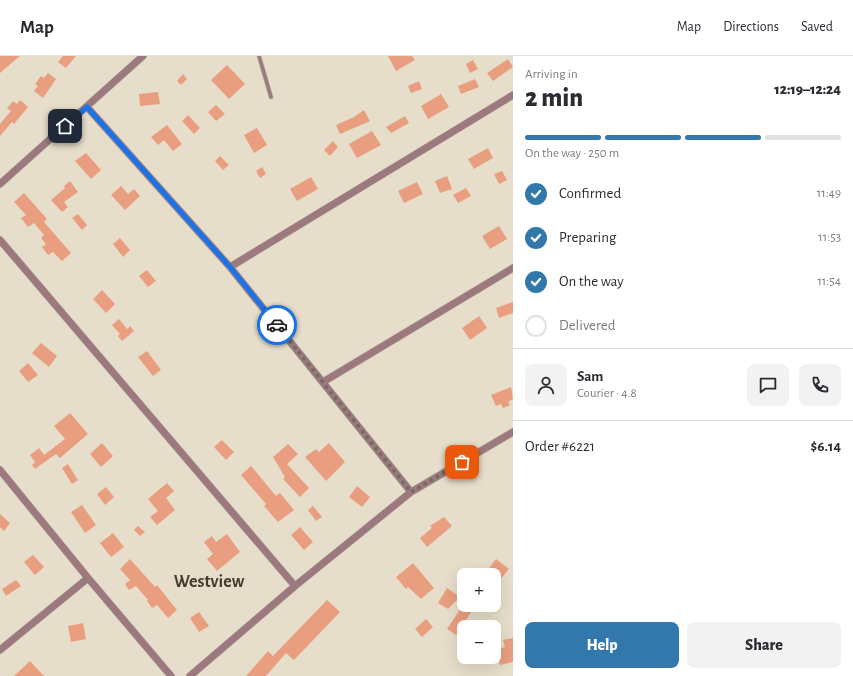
<!DOCTYPE html>
<html lang="en">
<head>
<meta charset="utf-8">
<style>
	body { margin:0; font-family:"Alegreya Sans",sans-serif; background:#f2f2f3; color:#2b2b33; height:100vh; display:flex; flex-direction:column; font-size:15px; white-space:nowrap }
	* { box-sizing:border-box; margin:0 }
	p { font-size:13px; color:#7c7c81 }
	.icon { flex:none; width:22px; height:22px; fill:none; stroke:currentColor; stroke-width:2; stroke-linecap:round; stroke-linejoin:round }
	.map { position:relative; flex:1; overflow:hidden }
	.panel { display:flex; flex-direction:column; background:#fff; width:340px }
	.panel>* { flex:none }
	.buttons { position:absolute; left:457px; top:512px; display:grid; gap:8px }
	.buttons a { display:grid; place-items:center; width:44px; height:44px; border-radius:8px; background:#fff; box-shadow:0 4px 16px #0002; font-size:20px }
	.pin { position:absolute; display:grid; place-items:center; width:34px; height:34px; color:#fff; margin:-17px; border-radius:8px; box-shadow:0 2px 6px #0006 }
	.courier { position:absolute; display:grid; place-items:center; width:40px; height:40px; margin:-20px; border:3px solid #1a73e8; border-radius:50%; background:#fff; color:#222; box-shadow:0 1px 5px #0007 }
	.head em { font-style:normal; font-weight:800 }
	.head div { display:flex; flex-direction:column-reverse }
	.head { display:flex; align-items:center; justify-content:space-between; height:68px; padding:0 12px }
	h1 { font-size:26px; font-weight:800; line-height:30px }
	.bar { display:grid; grid-template-columns:repeat(4,1fr); gap:6px 4px; align-content:center; height:48px; padding:0 12px }
	.bar i { height:5px; border-radius:3px; background:#e1e1e2 }
	.bar .current { background:#3278ad }
	.bar p { grid-column:span 4 }
	.line { display:flex; align-items:center; gap:10px; padding:0 12px; border-top:1px solid #e1e1e2 }
	.line div { flex:1 }
	.round { display:grid; place-items:center; flex:none; width:42px; height:42px; border-radius:8px; background:#f2f2f3 }
	ol { padding:0 12px; list-style:none }
	li { display:flex; align-items:center; gap:12px; height:44px }
	li p { margin-inline-start:auto }
	li .icon { padding:4px; border-radius:50%; background:#3278ad; color:#fff; stroke-width:4 }
	li:last-child { color:#7c7c81 }
	li i { width:22px; height:22px; border:2px solid #e1e1e2; border-radius:50% }
	.primary-button { display:flex; gap:8px; margin-top:auto; padding:8px 12px }
	.primary-button a { flex:1; height:46px; border-radius:8px; background:#3278ad; color:#fff; font-size:16px; font-weight:800; line-height:46px; text-align:center }
	.primary-button a+a { background:#f2f2f3; color:#2b2b33 }
	header { display:flex; align-items:center; gap:24px; box-sizing:border-box; height:56px; padding:0 20px; background:#fff; border-bottom:1px solid #e1e1e2 }
	header strong { font-size:19px }
	nav { display:flex; gap:22px; margin-inline-start:auto; font-size:14px }
	main { display:flex; flex:1; min-height:0 }
	.map>svg:first-child { display:block }
	.building { fill:#e99f7f }
	.lines { fill:none; stroke-linecap:round; stroke-linejoin:round }
	.service-casing { stroke:#c2bba9; stroke-width:5 }
	.minor-casing { stroke:#c2bba9; stroke-width:8 }
	.service { stroke:#9c797f; stroke-width:3.5 }
	.minor { stroke:#9c797f; stroke-width:7 }
	.done { stroke:#716c60; stroke-width:4; stroke-dasharray:0 7.2 }
	.route { stroke:#1a73e8; stroke-width:5 }
	.labels { text-anchor:middle; stroke-width:4; stroke-linejoin:round; paint-order:stroke }
	.district-label { font-size:18px; font-weight:bold; fill:#453e2d; stroke:#e6deca }
</style>
</head>
<body>
<header>
<strong>Map</strong>
<nav><a>Map</a><a>Directions</a><a>Saved</a></nav>
</header>
<main>
<div class="map">
<svg width="513" height="620" viewBox="0 0 513 620">
	<rect width="100%" height="100%" fill="#e6deca"/>
	<!-- building -->
	<path class="building" d="M0,0h20l-20,17z
		M63,0h13l-10,12 -8,-6z
		M388,0h24l3,4 -19,11z
		M508,3l5,8 -20,14 -6,-8z
		M473,4l5,9 -8,4 -4,-9z
		M227,9l18,19 -16,15 -18,-19z
		M48,17l8,6 -13,19 -9,-7 4,-5 -3,-2 6,-8 3,2z
		M183,18l4,5 -6,6 -4,-4z
		M475,23l4,8 -18,7 -3,-8z
		M419,25l3,8 -11,4 -3,-7z
		M158,36l2,12 -20,2 -1,-12z
		M441,38l8,13 -21,12 -7,-13z
		M20,44l8,7 -14,17 -2,-2 -12,14v-12l11,-13 -4,-3 6,-7 4,3z
		M216,49l9,9 -9,7 -8,-9z
		M364,54l6,11 -30,13 -4,-9 18,-8z
		M188,59l12,13 -6,6 -12,-13z
		M405,60l4,7 -18,10 -5,-6z
		M167,69l15,19 -9,7 -9,-11 -6,5 -7,-8z
		M257,72l10,17 -13,8 -10,-18z
		M372,75l9,14 -24,13 -8,-14z
		M333,85l5,6 -8,9 -6,-6z
		M488,92l5,10 -19,11 -6,-10z
		M86,97l15,17 -10,9 -16,-18z
		M220,100l9,9 -6,5 -8,-9z
		M262,111l4,7 -6,4 -4,-7z
		M502,115l5,9 -8,4 -5,-10z
		M447,120l5,13 -12,4 -5,-12z
		M311,121l7,12 -21,12 -7,-12z
		M70,125l8,11 -14,10 4,5 -6,5 -11,-12 14,-12 -1,-2z
		M417,126l6,12 -19,9 -6,-12z
		M121,130l7,8 6,-5 6,7 -15,14 -14,-15z
		M466,132l5,8 -13,7 -5,-8z
		M24,137l23,26 -3,3 27,31 -9,8 -9,-9 -5,3 -6,-8 4,-3 -5,-6 3,-3 -10,-12 -6,4 -7,-9 5,-3 -12,-13z
		M78,158l9,11 -5,5 -10,-12z
		M499,170l8,13 -17,10 -8,-13z
		M120,182l10,12 -7,7 -10,-13z
		M147,214l9,11 -8,6 -9,-11z
		M102,234l13,14 -9,9 -13,-14z
		M513,246v11l-14,5 -3,-10z
		M479,260l8,12 -17,12 -8,-12z
		M119,263l8,10 3,-3 4,5 -12,10 -4,-5 2,-2 -8,-9z
		M41,287l16,13 -8,11 -17,-14z
		M147,295l14,19 -8,6 -15,-19z
		M28,307l10,12 -10,7 -9,-11z
		M511,331l2,12 -5,3 2,3 -7,3 -2,-4 -5,2 -5,-11z
		M70,357l18,21 -28,24 -4,-4 -21,15 -3,-4 3,-3 -5,-7 9,-7 5,7 21,-16 -11,-13z
		M222,384l12,12 -8,8 -12,-13z
		M102,387l11,13 -12,11 -11,-13z
		M329,387l16,19 -19,19 -21,-24 11,-8 3,3z
		M288,388l10,10 -11,10 22,24 -9,9 -17,-18 2,-2 -12,-20z
		M68,408l10,16 -6,4 -10,-16z
		M251,410l25,30 4,-3 14,17 -16,12 -14,-16 2,-2 -25,-29z
		M167,427l7,8 -8,7 9,12 -18,15 -7,-8 8,-6 -10,-12z
		M357,430l13,11 -8,10 -13,-10z
		M106,431l8,10 -9,8 -8,-11z
		M82,449l14,20 -11,8 -14,-21z
		M313,450l9,11 -6,4 -8,-11z
		M0,458l10,9 -6,8 -4,-4z
		M444,461l8,9 -25,21 -7,-9 12,-10 -2,-2z
		M138,470l7,6 -5,4 -6,-6z
		M300,471l13,15 -9,8 -13,-15z
		M113,477l11,14 -13,10 -11,-14z
		M227,478l13,18 -23,19 -10,-12 6,-5 -9,-12 8,-6 4,6z
		M33,499l11,12 -9,8 -11,-13z
		M130,503l25,28 2,-2 20,25 -9,8 -11,-13 -5,3 -5,-7 1,-1 -12,-14 -7,4 -4,-6 5,-4 -10,-11z
		M496,503l13,10 -15,18v-12h-10z
		M413,507l21,25 -13,11 -13,-12 -2,2 -10,-12z
		M16,524l5,6 -15,10 -4,-7z
		M447,532l13,9 -12,12 -10,-6z
		M327,544l13,12 -46,48 -8,-7 -20,23h-20l22,-25 5,5z
		M463,549h13l-20,30 -9,-6z
		M199,556l10,14 -10,6 -9,-14z
		M426,563l7,8 -11,10 -7,-8z
		M83,567l3,16 -15,3 -3,-16z
		M513,582v24l-13,3 -4,-16 9,-2 -2,-7z
		M30,605l14,15h-30z"/>
	<g class="lines">
		<defs>
			<path id="service" d="M259,0l12,41"/>
			<path id="minor" d="M87,51l143,160 181,225
				M0,128l143,-128
				M0,184l295,346
				M230,211l283,-172
				M323,326l190,-114
				M0,414l88,108 83,98
				M0,594l88,-72
				M190,620l105,-90 116,-94 102,-60"/>
		</defs>
		<!-- service casing -->
		<use href="#service" class="service-casing"/>
		<!-- minor casing -->
		<use href="#minor" class="minor-casing"/>
		<!-- service -->
		<use href="#service" class="service"/>
		<!-- minor -->
		<use href="#minor" class="minor"/>
	</g>
	<g class="lines">
		<!-- done -->
		<path class="done" d="M277,269l134,167 51,-30"/>
		<!-- route -->
		<path class="route" d="M65,70l22,-19 143,160 47,58"/>
	</g>
	<g class="labels">
		<!-- district labels -->
		<g class="district-label">
			<text x="209" y="531">Westview</text>
		</g>
	</g>
</svg>
<div class="buttons">
<a>+</a>
<a>−</a>
</div>
<div class="pin" style="left:462px;top:406px;background:#ea580c"><svg class="icon" aria-label="bag" viewBox="0 0 24 24"><path d="M5 8h14l-1 12H6zM9 8a3 3 0 0 1 6 0"/></svg></div>
<div class="pin" style="left:65px;top:70px;background:#1f2937"><svg class="icon" aria-label="home" viewBox="0 0 24 24"><path d="M3 11l9-7 9 7M6 9v11h12V9"/></svg></div>
<div class="courier" style="left:277px;top:269px"><svg class="icon" aria-label="car" viewBox="0 0 24 24"><path d="M5 17H2v-5l4-1 3-4h7l3 4 3 1v5h-3M9 17h6M6 11h13"/><circle cx="7" cy="17" r="2"/><circle cx="17" cy="17" r="2"/></svg></div>
</div>
<section class="panel">
<div class="head"><div><h1>2 min</h1><p>Arriving in</p></div><em>12:19–12:24</em></div>
<div class="bar"><i class="current"></i><i class="current"></i><i class="current"></i><i></i><p>On the way · 250 m</p></div>
<ol>
<li><svg class="icon" aria-label="check" viewBox="0 0 24 24"><path d="M5 12l5 5 9-10"/></svg>Confirmed<p>11:49</p></li>
<li><svg class="icon" aria-label="check" viewBox="0 0 24 24"><path d="M5 12l5 5 9-10"/></svg>Preparing<p>11:53</p></li>
<li><svg class="icon" aria-label="check" viewBox="0 0 24 24"><path d="M5 12l5 5 9-10"/></svg>On the way<p>11:54</p></li>
<li><i></i>Delivered</li>
</ol>
<div class="line" style="height:72px"><a class="round"><svg class="icon" aria-label="person" viewBox="0 0 24 24"><circle cx="12" cy="8" r="4"/><path d="M4 21q1-7 8-7t8 7"/></svg></a><div><b>Sam</b><p>Courier · 4.8</p></div><a class="round"><svg class="icon" aria-label="chat" viewBox="0 0 24 24"><path d="M4 5h16v11H9l-5 4z"/></svg></a><a class="round"><svg class="icon" aria-label="phone" viewBox="0 0 24 24"><path d="M5 4h4l2 5-3 2q2 4 5 5l2-3 5 2v4C11 20 4 13 5 4z"/></svg></a></div>
<div class="line" style="height:52px"><div>Order #6221</div><b>$6.14</b></div>
<div class="primary-button"><a>Help</a><a>Share</a></div>
</section>
</main>
</body>
</html>
